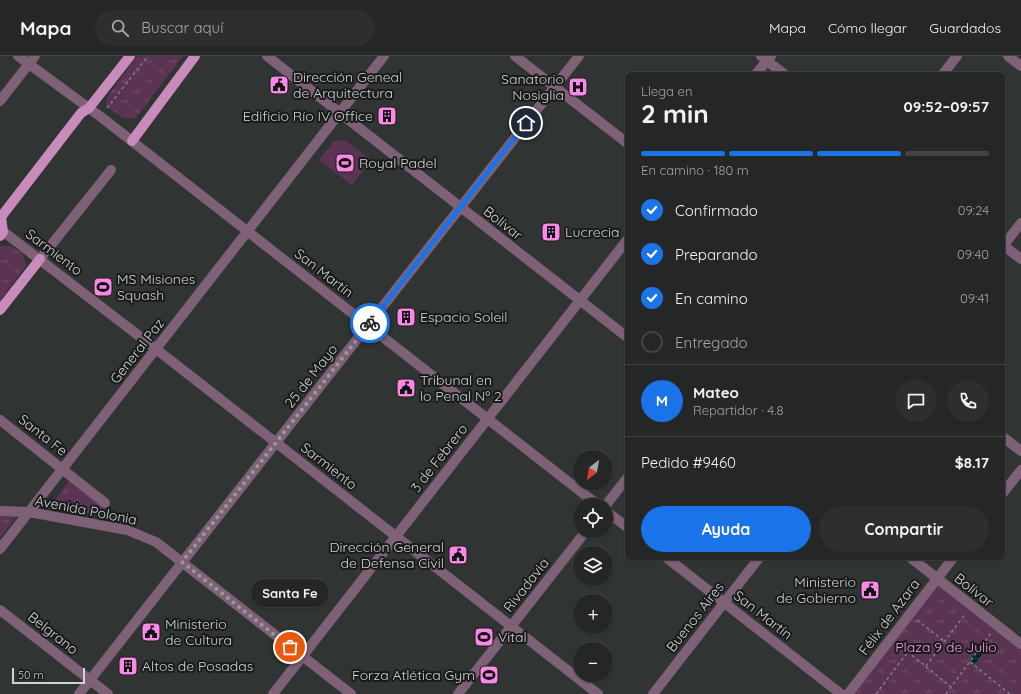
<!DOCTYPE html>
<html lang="es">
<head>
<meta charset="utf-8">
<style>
	body { margin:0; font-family:Quicksand,sans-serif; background:#2c2f2e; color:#f1f3f6; height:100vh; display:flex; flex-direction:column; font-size:15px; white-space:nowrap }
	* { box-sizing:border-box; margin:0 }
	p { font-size:13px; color:#a3a5a7 }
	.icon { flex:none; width:22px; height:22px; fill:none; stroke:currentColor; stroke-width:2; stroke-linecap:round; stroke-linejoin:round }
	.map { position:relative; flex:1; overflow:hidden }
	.sheet { position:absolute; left:625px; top:16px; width:380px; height:488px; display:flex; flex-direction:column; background:#242726; border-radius:6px; box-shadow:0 1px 3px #0004,0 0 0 1px #414443 }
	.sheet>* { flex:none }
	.needle { width:26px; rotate:211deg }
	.buttons { position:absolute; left:573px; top:394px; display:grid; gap:8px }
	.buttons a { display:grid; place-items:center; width:40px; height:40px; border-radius:50%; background:#242726; box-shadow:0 1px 3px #0004,0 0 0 1px #414443; font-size:20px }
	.scale { position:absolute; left:12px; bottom:10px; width:73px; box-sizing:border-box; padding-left:4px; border:2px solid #d0d3d2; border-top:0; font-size:11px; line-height:14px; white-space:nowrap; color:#d0d3d2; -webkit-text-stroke:3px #191b1a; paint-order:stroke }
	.pin { position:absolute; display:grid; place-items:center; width:34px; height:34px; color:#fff; margin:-17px; border:2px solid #fff; border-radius:50%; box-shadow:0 1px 4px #0007 }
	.courier { position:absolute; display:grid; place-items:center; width:40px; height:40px; margin:-20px; border:3px solid #1a73e8; border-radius:50%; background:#fff; color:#222; box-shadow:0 1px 5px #0007 }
	.bubble { position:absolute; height:28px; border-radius:14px; background:#242726; box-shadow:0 1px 3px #0004,0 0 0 1px #414443; font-size:13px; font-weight:800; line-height:28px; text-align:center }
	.head em { font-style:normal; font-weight:800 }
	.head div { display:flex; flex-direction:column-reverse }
	.head { display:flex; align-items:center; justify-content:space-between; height:68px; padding:0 16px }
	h1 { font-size:26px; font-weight:800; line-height:30px }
	.bar { display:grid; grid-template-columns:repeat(4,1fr); gap:6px 4px; align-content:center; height:48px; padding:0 16px }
	.bar i { height:5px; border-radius:3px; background:#414443 }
	.bar .on { background:#1a73e8 }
	.bar p { grid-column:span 4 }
	.line { display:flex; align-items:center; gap:10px; padding:0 16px; border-top:1px solid #414443 }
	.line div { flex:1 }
	.round { display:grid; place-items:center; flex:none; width:42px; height:42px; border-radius:21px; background:#2c2f2e }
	ol { padding:0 16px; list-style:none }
	li { display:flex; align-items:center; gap:12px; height:44px }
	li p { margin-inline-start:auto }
	li .icon { padding:4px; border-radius:50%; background:#1a73e8; color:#fff; stroke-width:4 }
	li:last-child { color:#a3a5a7 }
	li i { width:22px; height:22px; border:2px solid #414443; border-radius:50% }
	.button { display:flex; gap:8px; margin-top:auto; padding:8px 16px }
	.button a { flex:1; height:46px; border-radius:24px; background:#1a73e8; color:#fff; font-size:16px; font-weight:800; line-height:46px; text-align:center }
	.button a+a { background:#2c2f2e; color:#f1f3f6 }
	header { display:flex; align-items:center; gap:24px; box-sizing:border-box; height:56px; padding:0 20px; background:#242726; border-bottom:1px solid #414443 }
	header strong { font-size:19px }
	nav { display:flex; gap:22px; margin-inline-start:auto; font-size:14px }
	.search { width:280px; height:36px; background:#2c2f2e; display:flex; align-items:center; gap:10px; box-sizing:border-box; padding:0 14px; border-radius:22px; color:#a3a5a7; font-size:15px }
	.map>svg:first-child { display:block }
	.grass { fill:url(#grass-tufts) }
	.pitch { fill:#5b3353 }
	.water { fill:url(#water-rules); stroke:#3e5b55 }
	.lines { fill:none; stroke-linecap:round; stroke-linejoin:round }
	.path { stroke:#7e8281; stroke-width:1.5; stroke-dasharray:3 3; stroke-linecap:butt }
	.minor { stroke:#7e6077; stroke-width:10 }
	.major { stroke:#c88bbb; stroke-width:10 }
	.done { stroke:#989b9a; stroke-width:4; stroke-dasharray:0 7.2 }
	.route { stroke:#1a73e8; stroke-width:5 }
	.labels { text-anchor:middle; stroke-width:4; stroke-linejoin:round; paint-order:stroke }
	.poi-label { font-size:14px; fill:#d0d3d2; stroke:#191b1a; text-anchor:start }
	.street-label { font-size:14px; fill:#d0d3d2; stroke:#191b1a }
	.park-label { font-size:14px; fill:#f799e4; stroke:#191b1a }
</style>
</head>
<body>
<header>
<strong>Mapa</strong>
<div class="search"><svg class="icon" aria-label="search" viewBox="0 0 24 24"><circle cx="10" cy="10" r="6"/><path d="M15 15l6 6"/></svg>Buscar aquí</div>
<nav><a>Mapa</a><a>Cómo llegar</a><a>Guardados</a></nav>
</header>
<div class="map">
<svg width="1021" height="638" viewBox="0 0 1021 638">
	<defs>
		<pattern id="grass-tufts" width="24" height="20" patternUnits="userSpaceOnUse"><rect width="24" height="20" fill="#5b3353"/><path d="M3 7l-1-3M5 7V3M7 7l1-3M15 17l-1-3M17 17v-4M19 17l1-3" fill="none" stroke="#72506b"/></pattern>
		<pattern id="water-rules" width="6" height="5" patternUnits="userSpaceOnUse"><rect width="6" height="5" fill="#002820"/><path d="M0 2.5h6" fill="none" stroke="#244640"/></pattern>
	</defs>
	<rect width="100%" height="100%" fill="#303433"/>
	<!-- grass -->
	<path class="grass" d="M137,0h46l-48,63 -12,-1 -17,-12 1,-9z
		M0,190h11l12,8 3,12 -26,35z
		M69,425l48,37 -58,-10 -6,-5z
		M0,459l17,1 -17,22z
		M937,523l84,66v49h-172z"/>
	<!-- pitch -->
	<path class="pitch" d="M345,84l26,20 -19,25 -33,-25 15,-19z"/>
	<!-- water -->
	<path class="water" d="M983,585l6,5 -14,19 -6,-5z"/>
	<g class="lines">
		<!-- path -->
		<path class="path" d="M107,52l41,-52
			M917,564l27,21
			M898,588l53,43
			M970,606l40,32
			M926,610l40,-53
			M876,638l31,-41
			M946,638l45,-61"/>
		<!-- minor -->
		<path class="minor" d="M18,0l83,61 497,388
			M267,0l360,281
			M515,0l112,87
			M761,0l23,18
			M1008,0l13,10
			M756,18l15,-18
			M943,18l14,-18
			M0,45l35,-45
			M0,173l156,120 442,345
			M1003,189l18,14
			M1003,190l18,-23
			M40,203l71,-89
			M0,364l105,83
			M1003,381l18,14
			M1003,437l18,-23
			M606,449l21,-27
			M0,455l29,1 98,18 29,12 195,152
			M606,455l21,16
			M0,493l384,-493
			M667,502l174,136
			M911,502l110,86
			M0,554l108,84
			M79,638l500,-638
			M273,638l354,-454
			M458,638l128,-163
			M653,638l106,-136
			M848,638l105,-136"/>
		<!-- major -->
		<path class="major" d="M132,85l63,-85
			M0,180l3,-4 -2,-15 80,-104 8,-5 41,-52
			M0,254l40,-51"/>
	</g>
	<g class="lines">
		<!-- done -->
		<path class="done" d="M290,591l-108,-85 188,-239"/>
		<!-- route -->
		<path class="route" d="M370,267l156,-200"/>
	</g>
	<!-- icons -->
	<defs>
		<symbol id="civic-square" viewBox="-11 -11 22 22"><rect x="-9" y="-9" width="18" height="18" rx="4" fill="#fb87e6" stroke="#191b1a"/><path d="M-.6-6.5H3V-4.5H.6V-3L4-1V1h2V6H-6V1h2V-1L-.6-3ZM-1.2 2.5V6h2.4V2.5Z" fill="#111"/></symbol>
		<symbol id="hospital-square" viewBox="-11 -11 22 22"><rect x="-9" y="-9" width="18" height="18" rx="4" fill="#fb87e6" stroke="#191b1a"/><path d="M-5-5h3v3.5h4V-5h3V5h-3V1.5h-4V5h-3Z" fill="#111"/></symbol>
		<symbol id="building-square" viewBox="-11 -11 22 22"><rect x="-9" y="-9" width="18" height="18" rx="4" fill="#fb87e6" stroke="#191b1a"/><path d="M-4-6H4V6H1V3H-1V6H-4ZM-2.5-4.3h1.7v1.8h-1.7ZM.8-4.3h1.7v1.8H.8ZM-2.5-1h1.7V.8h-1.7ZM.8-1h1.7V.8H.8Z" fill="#111"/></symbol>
		<symbol id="stadium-square" viewBox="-11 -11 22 22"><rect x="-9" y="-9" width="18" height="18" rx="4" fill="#fb87e6" stroke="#191b1a"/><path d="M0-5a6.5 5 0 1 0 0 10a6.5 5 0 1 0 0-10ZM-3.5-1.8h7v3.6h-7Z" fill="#111"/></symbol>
	</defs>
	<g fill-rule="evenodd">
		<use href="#civic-square" x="268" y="18" width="22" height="22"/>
		<use href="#hospital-square" x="567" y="20" width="22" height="22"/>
		<use href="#building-square" x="376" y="49" width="22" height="22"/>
		<use href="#stadium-square" x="334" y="96" width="22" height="22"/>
		<use href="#building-square" x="540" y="165" width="22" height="22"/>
		<use href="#stadium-square" x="92" y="220" width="22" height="22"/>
		<use href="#building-square" x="395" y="250" width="22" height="22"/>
		<use href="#civic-square" x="395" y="321" width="22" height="22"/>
		<use href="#civic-square" x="447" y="488" width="22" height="22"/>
		<use href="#civic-square" x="859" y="523" width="22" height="22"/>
		<use href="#civic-square" x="140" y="565" width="22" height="22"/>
		<use href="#stadium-square" x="473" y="570" width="22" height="22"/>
		<use href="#building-square" x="117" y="599" width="22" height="22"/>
		<use href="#stadium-square" x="478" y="608" width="22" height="22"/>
	</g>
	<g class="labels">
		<!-- poi labels -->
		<g class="poi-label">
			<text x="293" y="26">Dirección Geneal<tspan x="293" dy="16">de Arquitectura</tspan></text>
			<text x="564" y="28" text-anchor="end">Sanatorio<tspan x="564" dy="16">Nosiglia</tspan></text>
			<text x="373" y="65" text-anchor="end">Edificio Río IV Office</text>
			<text x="359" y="112">Royal Padel</text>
			<text x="565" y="181">Lucrecia</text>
			<text x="117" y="228">MS Misiones<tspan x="117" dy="16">Squash</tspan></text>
			<text x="420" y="266">Espacio Soleil</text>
			<text x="420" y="329">Tribunal en<tspan x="420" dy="16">lo Penal Nº 2</tspan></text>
			<text x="444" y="496" text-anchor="end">Dirección General<tspan x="444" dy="16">de Defensa Civil</tspan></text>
			<text x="856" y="531" text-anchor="end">Ministerio<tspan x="856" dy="16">de Gobierno</tspan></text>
			<text x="165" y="573">Ministerio<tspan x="165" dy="16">de Cultura</tspan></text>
			<text x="498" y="586">Vital</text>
			<text x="142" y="615">Altos de Posadas</text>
			<text x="475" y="624" text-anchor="end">Forza Atlética Gym</text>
		</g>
		<!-- street labels -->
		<g class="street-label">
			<text transform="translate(503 167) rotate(38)" y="5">Bolívar</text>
			<text transform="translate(54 196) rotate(37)" y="5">Sarmiento</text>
			<text transform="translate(324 217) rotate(38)" y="5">San Martín</text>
			<text transform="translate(137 295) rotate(-52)" y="5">General Paz</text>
			<text transform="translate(311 320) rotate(-52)" y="5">25 de Mayo</text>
			<text transform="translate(43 379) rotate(38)" y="5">Santa Fe</text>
			<text transform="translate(439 402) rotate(-52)" y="5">3 de Febrero</text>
			<text transform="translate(329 410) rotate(38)" y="5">Sarmiento</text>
			<text transform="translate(86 454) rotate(11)" y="5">Avenida Polonia</text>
			<text transform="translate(526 529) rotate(-52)" y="5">Rivadavia</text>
			<text transform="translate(974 534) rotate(38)" y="5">Bolívar</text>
			<text transform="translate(763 559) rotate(38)" y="5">San Martín</text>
			<text transform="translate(695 561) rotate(-52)" y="5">Buenos Aires</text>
			<text transform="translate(889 561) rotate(-53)" y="5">Félix de Azara</text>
			<text transform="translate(53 577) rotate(38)" y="5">Belgrano</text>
		</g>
		<!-- park labels -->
		<g class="park-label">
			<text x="946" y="596">Plaza 9 de Julio</text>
		</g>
	</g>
</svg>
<div class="buttons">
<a><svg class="needle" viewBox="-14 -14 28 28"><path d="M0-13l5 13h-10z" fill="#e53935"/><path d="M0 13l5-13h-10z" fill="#a3a5a7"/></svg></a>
<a><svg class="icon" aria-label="locate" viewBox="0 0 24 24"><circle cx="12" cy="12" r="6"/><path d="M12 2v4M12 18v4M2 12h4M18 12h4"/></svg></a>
<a><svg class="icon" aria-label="layers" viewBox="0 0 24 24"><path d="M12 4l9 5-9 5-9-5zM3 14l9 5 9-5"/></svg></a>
<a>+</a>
<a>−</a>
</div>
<div class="scale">50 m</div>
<div class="pin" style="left:290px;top:591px;background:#ea580c"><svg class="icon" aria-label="bag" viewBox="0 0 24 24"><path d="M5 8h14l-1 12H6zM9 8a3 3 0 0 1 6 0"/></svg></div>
<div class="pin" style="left:526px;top:67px;background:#1f2937"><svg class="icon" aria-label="home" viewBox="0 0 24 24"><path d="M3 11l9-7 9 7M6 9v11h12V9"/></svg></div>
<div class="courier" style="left:370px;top:267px"><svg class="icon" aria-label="bike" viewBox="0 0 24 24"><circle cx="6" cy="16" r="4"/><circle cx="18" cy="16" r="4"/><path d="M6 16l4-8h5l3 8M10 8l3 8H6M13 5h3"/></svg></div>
<div class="bubble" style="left:251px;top:523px;width:78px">Santa Fe</div>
<section class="sheet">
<div class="head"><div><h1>2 min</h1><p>Llega en</p></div><em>09:52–09:57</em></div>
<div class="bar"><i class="on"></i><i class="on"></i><i class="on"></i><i></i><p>En camino · 180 m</p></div>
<ol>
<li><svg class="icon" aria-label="check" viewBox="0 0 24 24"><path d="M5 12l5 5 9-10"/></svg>Confirmado<p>09:24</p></li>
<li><svg class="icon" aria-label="check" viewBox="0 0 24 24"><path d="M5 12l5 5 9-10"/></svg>Preparando<p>09:40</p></li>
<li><svg class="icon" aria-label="check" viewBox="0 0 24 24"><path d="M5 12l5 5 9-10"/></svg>En camino<p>09:41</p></li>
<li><i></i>Entregado</li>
</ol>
<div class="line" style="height:72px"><b class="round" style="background:#1a73e8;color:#fff">M</b><div><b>Mateo</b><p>Repartidor · 4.8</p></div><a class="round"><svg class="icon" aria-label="chat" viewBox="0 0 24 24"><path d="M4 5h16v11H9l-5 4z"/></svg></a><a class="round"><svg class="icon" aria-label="phone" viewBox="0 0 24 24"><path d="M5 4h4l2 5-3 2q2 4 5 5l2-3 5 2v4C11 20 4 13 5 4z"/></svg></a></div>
<div class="line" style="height:52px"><div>Pedido #9460</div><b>$8.17</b></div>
<div class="button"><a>Ayuda</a><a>Compartir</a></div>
</section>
</div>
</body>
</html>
